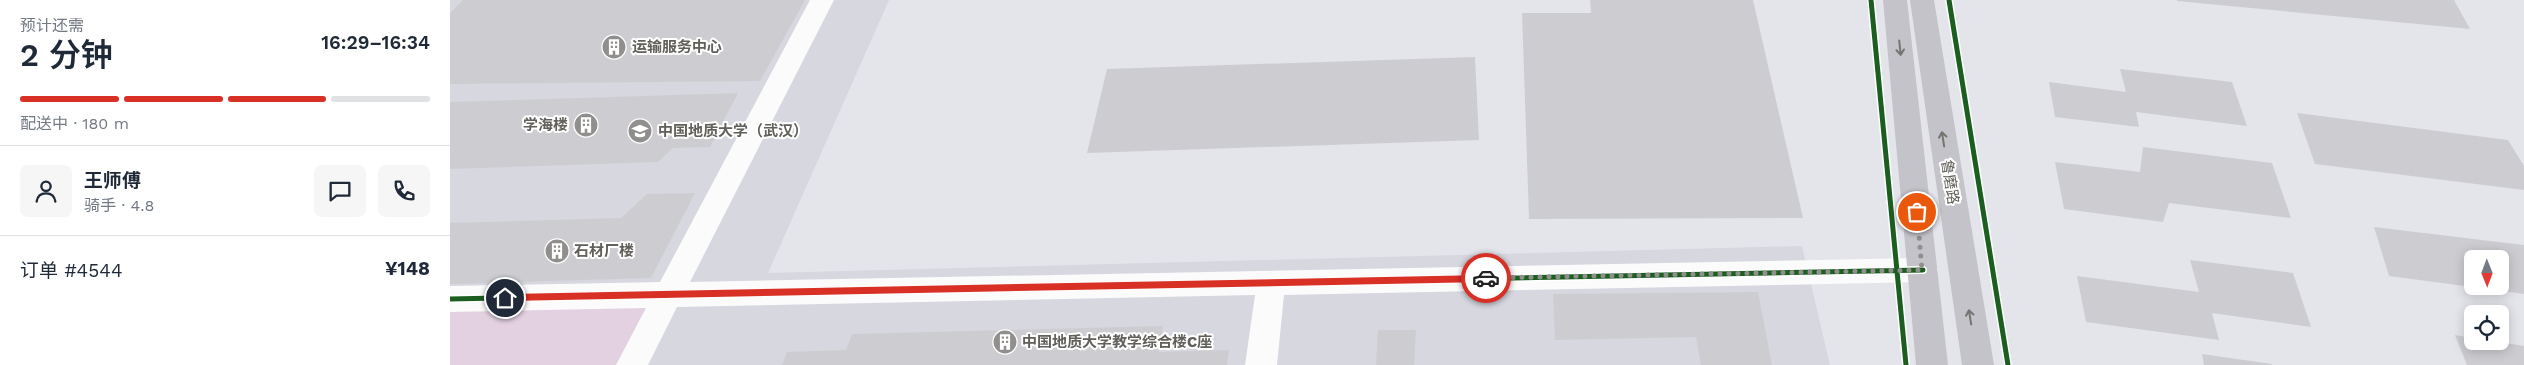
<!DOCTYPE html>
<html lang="zh">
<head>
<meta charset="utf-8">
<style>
	body { margin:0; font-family:"Work Sans","Noto Sans SC",sans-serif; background:#f6f6f7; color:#1f2937; height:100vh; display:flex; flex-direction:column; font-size:19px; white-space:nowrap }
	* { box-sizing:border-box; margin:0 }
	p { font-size:16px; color:#747a83 }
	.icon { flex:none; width:28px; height:28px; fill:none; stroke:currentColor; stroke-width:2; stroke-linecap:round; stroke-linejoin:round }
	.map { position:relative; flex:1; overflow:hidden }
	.panel { display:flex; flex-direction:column; background:#fff; width:450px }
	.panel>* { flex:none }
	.needle { width:32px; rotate:179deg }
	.buttons { position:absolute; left:2014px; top:250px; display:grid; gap:10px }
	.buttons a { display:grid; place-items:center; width:45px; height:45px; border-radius:8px; background:#fff; box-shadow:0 2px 12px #0003; font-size:25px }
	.pin { position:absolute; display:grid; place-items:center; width:42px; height:42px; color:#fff; margin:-21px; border:2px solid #fff; border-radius:50%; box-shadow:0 1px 5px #0007 }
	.courier { position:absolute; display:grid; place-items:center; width:50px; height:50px; margin:-25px; border:4px solid #d93025; border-radius:50%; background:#fff; color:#222; box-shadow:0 1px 6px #0007 }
	.overview em { font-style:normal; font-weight:600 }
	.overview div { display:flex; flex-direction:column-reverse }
	.overview { display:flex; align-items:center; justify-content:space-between; height:85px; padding:0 20px }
	h1 { font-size:32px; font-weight:600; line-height:38px }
	.bar { display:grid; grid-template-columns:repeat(4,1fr); gap:8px 5px; align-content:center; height:60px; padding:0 20px }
	.bar i { height:6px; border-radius:4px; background:#e0e1e3 }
	.bar .active { background:#d93025 }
	.bar p { grid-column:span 4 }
	.line { display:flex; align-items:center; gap:12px; padding:0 20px; border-top:1px solid #e0e1e3 }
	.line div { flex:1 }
	.round { display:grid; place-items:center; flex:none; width:52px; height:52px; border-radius:8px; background:#f6f6f7 }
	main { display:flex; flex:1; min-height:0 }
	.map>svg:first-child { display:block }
	.education { fill:#d6d7df }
	.green { fill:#e3d1e2 }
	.building { fill:#cdcdd1 }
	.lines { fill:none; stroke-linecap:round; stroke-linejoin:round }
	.minor { fill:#fbfbfc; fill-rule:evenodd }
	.major { fill:#c5c3ca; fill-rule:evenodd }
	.cycleway-casing { stroke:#fff; stroke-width:8 }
	.cycleway { stroke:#1b5e20; stroke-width:5 }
	.oneway { stroke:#767471 }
	.route { fill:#d93025 }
	.done { stroke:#908f8d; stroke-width:5; stroke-dasharray:0 9 }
	.labels { text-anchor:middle; stroke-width:4; stroke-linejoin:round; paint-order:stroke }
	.poi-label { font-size:15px; font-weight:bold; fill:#62605b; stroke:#fff; text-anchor:start }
	.street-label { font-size:15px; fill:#62605b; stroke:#fff }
</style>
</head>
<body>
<main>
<section class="panel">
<div class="overview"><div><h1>2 分钟</h1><p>预计还需</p></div><em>16:29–16:34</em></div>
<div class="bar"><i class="active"></i><i class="active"></i><i class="active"></i><i></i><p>配送中 · 180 m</p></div>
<div class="line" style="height:90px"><a class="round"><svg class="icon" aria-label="person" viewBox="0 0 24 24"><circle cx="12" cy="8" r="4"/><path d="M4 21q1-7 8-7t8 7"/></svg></a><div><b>王师傅</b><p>骑手 · 4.8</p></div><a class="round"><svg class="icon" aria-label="chat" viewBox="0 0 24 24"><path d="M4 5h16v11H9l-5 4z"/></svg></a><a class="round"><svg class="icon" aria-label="phone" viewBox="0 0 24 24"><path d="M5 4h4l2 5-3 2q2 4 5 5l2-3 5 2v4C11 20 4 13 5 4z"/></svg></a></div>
<div class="line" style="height:65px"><div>订单 #4544</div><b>¥148</b></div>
</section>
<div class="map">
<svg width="2074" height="365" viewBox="0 0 2074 365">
	<rect width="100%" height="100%" fill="#e4e5ea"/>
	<!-- education -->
	<path class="education" d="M0,0h439l-121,273 1034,-27 28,119h-1380z"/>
	<!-- green -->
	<path class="green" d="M220,294l-36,71h-184v-62z"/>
	<!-- building -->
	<path class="building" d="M13,0h342l-45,81 -310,3v-71z
		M1140,0h163l50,218 -274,1 -7,-206h69z
		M1727,0h277l16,29 -293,-28z
		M1025,57l4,83 -392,13 20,-84z
		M1670,69l112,13 15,44 -111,-14 3,15 -84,-10 -6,-35 77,10z
		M288,93l-28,54 -37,1 -15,14 -208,7v-67z
		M1847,113l211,27 16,26v24l-209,-26z
		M1693,147l129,16 19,55 -122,-15 -6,19 -99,-13 -9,-47 85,10z
		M245,193l-44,85 -201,6v-61l171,-5 26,-24z
		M1924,227l150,18v49l-48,-7 24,-1v-27h-28v28l-83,-11z
		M1740,260l103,13 18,54 -99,-14 7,27 -133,-18 -9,-46 122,16z
		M1308,292l14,73h-71l-5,-28 -141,3 -2,-46z
		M713,326l-4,26 70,-2 -2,15h-445l5,-13 59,-2 6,-16z
		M928,330h38l-2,35h-38z
		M2005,335l17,3v3h22l30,5v19h-57z
		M1752,354l70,10v1h-68z"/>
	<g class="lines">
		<!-- minor -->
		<path class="minor" d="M360,0h24l-144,282 1233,-24 10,3 5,9 -5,9 -10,3 -639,13 -7,70h-32l10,-70 -578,12 -29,58h-32l30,-57 -196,4v-26l210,-4z"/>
		<!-- major -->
		<path class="major" d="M1433,0h24l41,365h-32z
			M1460,0h24l60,365h-32z"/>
		<defs>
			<path id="cycleway" d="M1421,0l35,365
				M1499,0l59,365
				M0,299l1473,-29"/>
		</defs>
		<!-- cycleway casing -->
		<use href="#cycleway" class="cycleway-casing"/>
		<!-- cycleway -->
		<use href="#cycleway" class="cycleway"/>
	</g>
	<!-- one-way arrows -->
	<defs><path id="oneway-shaft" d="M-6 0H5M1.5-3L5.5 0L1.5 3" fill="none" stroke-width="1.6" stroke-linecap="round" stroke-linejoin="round" transform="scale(1.25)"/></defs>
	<g class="oneway">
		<use href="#oneway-shaft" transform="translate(1450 48) rotate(84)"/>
		<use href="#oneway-shaft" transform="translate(1493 139) rotate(-99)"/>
		<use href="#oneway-shaft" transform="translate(1520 317) rotate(-99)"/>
	</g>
	<!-- route -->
	<path class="route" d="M1036,275l4,3 -4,4 -981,19 -4,-3 4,-4z"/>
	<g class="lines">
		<!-- done -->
		<path class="done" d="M1036,278l436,-8 -5,-58"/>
	</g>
	<!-- icons -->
	<defs>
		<symbol id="building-disc" viewBox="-11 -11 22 22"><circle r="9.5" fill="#908f8d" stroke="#fff"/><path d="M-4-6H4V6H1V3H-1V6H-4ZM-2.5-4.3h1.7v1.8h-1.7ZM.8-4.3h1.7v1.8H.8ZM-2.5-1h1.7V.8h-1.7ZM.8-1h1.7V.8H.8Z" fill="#fff"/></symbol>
		<symbol id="university-disc" viewBox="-11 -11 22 22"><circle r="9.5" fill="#908f8d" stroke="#fff"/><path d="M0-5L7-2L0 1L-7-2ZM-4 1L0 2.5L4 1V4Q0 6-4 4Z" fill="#fff"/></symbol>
	</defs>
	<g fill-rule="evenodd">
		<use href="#building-disc" x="150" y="33" width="28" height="28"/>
		<use href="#building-disc" x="122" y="111" width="28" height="28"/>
		<use href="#university-disc" x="176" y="117" width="28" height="28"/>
		<use href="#building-disc" x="93" y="237" width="28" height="28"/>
		<use href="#building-disc" x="541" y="328" width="28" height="28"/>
	</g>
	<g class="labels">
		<!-- poi labels -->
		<g class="poi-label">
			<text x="182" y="52">运输服务中心</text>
			<text x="118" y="130" text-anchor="end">学海楼</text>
			<text x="208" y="136">中国地质大学（武汉）</text>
			<text x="124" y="256">石材厂楼</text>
			<text x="572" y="347">中国地质大学教学综合楼C座</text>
		</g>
		<!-- street labels -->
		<g class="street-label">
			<text transform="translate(1500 182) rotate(81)" y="5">鲁磨路</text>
		</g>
	</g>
</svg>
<div class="buttons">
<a><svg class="needle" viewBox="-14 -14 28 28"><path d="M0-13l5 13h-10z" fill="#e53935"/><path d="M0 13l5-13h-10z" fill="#747a83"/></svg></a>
<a><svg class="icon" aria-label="locate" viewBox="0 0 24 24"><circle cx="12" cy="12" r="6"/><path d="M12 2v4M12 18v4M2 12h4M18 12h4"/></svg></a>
</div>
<div class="pin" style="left:1467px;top:212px;background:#ea580c"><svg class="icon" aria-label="bag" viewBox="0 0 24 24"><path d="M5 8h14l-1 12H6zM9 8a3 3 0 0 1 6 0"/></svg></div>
<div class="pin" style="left:55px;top:298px;background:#1f2937"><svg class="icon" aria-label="home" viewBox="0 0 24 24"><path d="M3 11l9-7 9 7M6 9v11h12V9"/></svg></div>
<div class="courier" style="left:1036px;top:278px"><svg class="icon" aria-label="car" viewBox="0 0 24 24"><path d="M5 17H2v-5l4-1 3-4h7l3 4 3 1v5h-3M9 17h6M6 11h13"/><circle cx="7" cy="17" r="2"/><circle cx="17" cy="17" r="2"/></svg></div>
</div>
</main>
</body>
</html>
